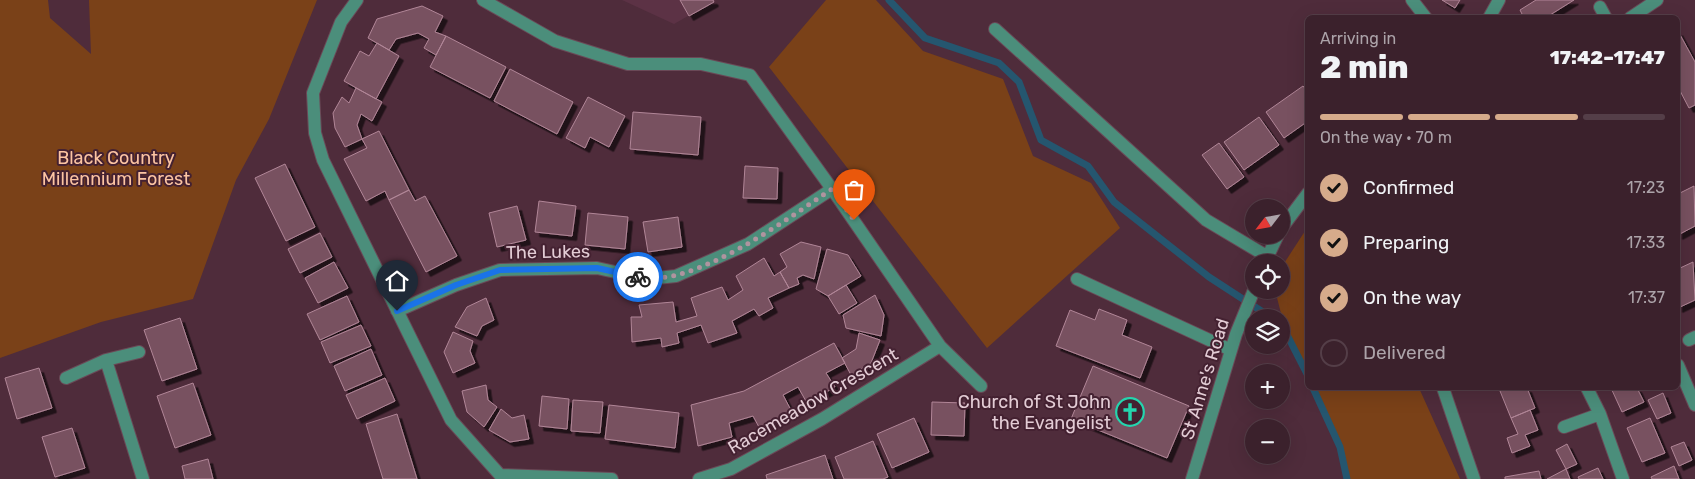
<!DOCTYPE html>
<html lang="en">
<head>
<meta charset="utf-8">
<style>
	body { margin:0; font-family:Rubik,sans-serif; background:#462e38; color:#f1f3f6; height:100vh; display:flex; flex-direction:column; font-size:19px; white-space:nowrap }
	* { box-sizing:border-box; margin:0 }
	p { font-size:16px; color:#aca3a9 }
	.icon { flex:none; width:28px; height:28px; fill:none; stroke:currentColor; stroke-width:2; stroke-linecap:round; stroke-linejoin:round }
	.map { position:relative; flex:1; overflow:hidden }
	.panel { position:absolute; left:1305px; top:15px; width:375px; height:375px; display:flex; flex-direction:column; background:#3b212c; border-radius:8px; box-shadow:0 5px 20px #0002,0 0 0 1px #543e48 }
	.panel>* { flex:none }
	.needle { width:32px; rotate:239deg }
	.buttons { position:absolute; left:1245px; top:199px; display:grid; gap:10px }
	.buttons a { display:grid; place-items:center; width:45px; height:45px; border-radius:50%; background:#3b212c; box-shadow:0 5px 20px #0002,0 0 0 1px #543e48; font-size:25px }
	.pin { position:absolute; display:grid; place-items:center; width:42px; height:42px; color:#fff; margin:-51px -21px; border-radius:50% 50% 50% 0; rotate:-45deg; box-shadow:0 0 5px #0007 }
	.pin .icon { rotate:45deg }
	.courier { position:absolute; display:grid; place-items:center; width:50px; height:50px; margin:-25px; border:4px solid #1a73e8; border-radius:50%; background:#fff; color:#222; box-shadow:0 1px 6px #0007 }
	.head em { font-style:normal; font-weight:800 }
	.head div { display:flex; flex-direction:column-reverse }
	.head { display:flex; align-items:center; justify-content:space-between; height:85px; padding:0 15px }
	h1 { font-size:32px; font-weight:800; line-height:38px }
	.bar { display:grid; grid-template-columns:repeat(4,1fr); gap:8px 5px; align-content:center; height:60px; padding:0 15px }
	.bar i { height:6px; border-radius:4px; background:#543e48 }
	.bar .on { background:#d6ab8b }
	.bar p { grid-column:span 4 }
	ol { padding:0 15px; list-style:none }
	li { display:flex; align-items:center; gap:15px; height:55px }
	li p { margin-inline-start:auto }
	li .icon { padding:5px; border-radius:50%; background:#d6ab8b; color:#111; stroke-width:4 }
	li:last-child { color:#aca3a9 }
	li i { width:28px; height:28px; border:2px solid #543e48; border-radius:50% }
	.map>svg:first-child { display:block }
	.built { fill:#5c3245 }
	.green { fill:#7a4118 }
	.lines { fill:none; stroke-linecap:round; stroke-linejoin:round }
	.stream { stroke:#25566f; stroke-width:7 }
	.building { fill:#785161; stroke:#b18697; filter:url(#shadow) }
	.minor-casing { stroke:#6a4957; stroke-width:14 }
	.minor { stroke:#4b8e7b; stroke-width:12 }
	.done { stroke:#af949f; stroke-width:5; stroke-dasharray:0 9 }
	.route { stroke:#1a73e8; stroke-width:6 }
	.labels { text-anchor:middle; stroke-width:4; stroke-linejoin:round; paint-order:stroke }
	.park-label { font-size:18px; fill:#fcc4a2; stroke:#442131 }
	.street-label { font-size:18px; fill:#e3ccd5; stroke:#442131 }
	.poi-label { font-size:18px; fill:#e3ccd5; stroke:#442131; text-anchor:end }
</style>
</head>
<body>
<div class="map">
<svg width="1695" height="479" viewBox="0 0 1695 479">
	<defs>
		<filter id="shadow"><feDropShadow dx="4.5" dy="4.5" stdDeviation="0" flood-color="#0009"/></filter>
	</defs>
	<rect width="100%" height="100%" fill="#4f2c3b"/>
	<!-- built -->
	<path class="built" d="M622,0h94l-42,24z"/>
	<!-- green -->
	<path class="green" d="M0,0h48l2,18 41,36 -2,-54h228l-48,119 -33,61 -43,119 -92,23 -101,36z
		M826,0h50l47,51 80,28 30,77 58,27 29,45 -133,120 -218,-281z
		M1307,228v148l-23,-51 -9,-35h6v-22z
		M1313,388h106l41,91h-113l-7,-32z"/>
	<g class="lines">
		<!-- stream -->
		<path class="stream" d="M889,0l36,38 74,25 20,19 22,58 47,26 26,36 95,75 63,41
			M1281,323l27,53
			M1313,388l27,59 7,32"/>
	</g>
	<!-- building -->
	<path class="building" d="M680,0h33l1,2 -25,14z
		M1442,0h18l-5,8z
		M1536,0h38l-24,15 2,3h-28l-4,-8z
		M422,6l21,10 -8,16 11,4 -10,19 -12,-7 5,-9 -11,-6 -22,6 -7,11 -21,-12 9,-19z
		M1678,31l17,31v43l-6,3 -11,-21z
		M446,36l60,31 -16,31 -60,-31z
		M377,43l22,13 -23,43 -32,-18 16,-30 9,5z
		M510,69l63,33 -16,32 -63,-33z
		M1303,86l5,6v29l-24,17 -18,-26z
		M356,88l26,14 -10,19 -11,-7 -4,11 5,14 -17,8 -10,-19 -2,-15 9,-16 7,6z
		M588,97l37,19 -16,31 -19,-10 -5,11 -19,-10z
		M633,112l68,5 -3,38 -68,-6z
		M1259,117l20,28 -35,25 -20,-28z
		M379,131l30,59 -20,10 -4,-9 -19,10 -22,-42 23,-11 -5,-9z
		M1219,143l25,34 -17,12 -25,-34z
		M285,164l30,63 -29,14 -31,-63z
		M745,166l33,2 -1,31 -34,-1z
		M1694,186l1,40 -17,9v-41z
		M409,190l6,11 10,-5 32,60 -31,16 -37,-72z
		M539,201l37,5 -4,30 -37,-4z
		M517,206l9,34 -29,7 -8,-34z
		M588,213l40,4 -3,32 -40,-4z
		M678,217l4,30 -34,5 -5,-30z
		M320,233l12,24 -32,16 -12,-24z
		M801,242l20,5 -7,32 -11,-4 -6,3 2,6 -10,4 -9,-16 7,-5 -7,-13z
		M827,249l21,6 13,21 -33,20 -12,-7z
		M764,258l10,18 6,-4 9,16 -21,10 5,10 -14,8 -5,-7 -22,12 5,12 -29,10 -7,-18 -24,8 2,10 -17,4 -1,-9 -29,4 -1,-25h11l-3,-12 34,-3 3,20 21,-6 -6,-18 31,-11 6,13 15,-10 -7,-14z
		M334,262l14,26 -30,15 -13,-25z
		M1693,262l2,38 -17,8v-39z
		M846,285l11,18 -18,11 -11,-18z
		M875,295l9,20 -3,21 -35,-8 -3,-13z
		M347,296l12,26 -39,18 -13,-26z
		M486,298l8,22 -12,6 -5,10 -22,-9 12,-20z
		M1099,309l28,11 -5,15 30,12 -12,31 -84,-32 14,-36 25,10z
		M180,318l17,51 -35,12 -18,-51z
		M361,325l10,21 -41,17 -9,-21z
		M453,332l20,9 -3,10 5,12 -22,10 -9,-21z
		M859,333l21,7 -9,23 -20,12 -9,-17 14,-9z
		M834,343l11,20 -19,10 9,14 -28,16 -9,-16 -15,8 9,17 -32,17 -7,-13 -24,7 3,14 -34,9 -7,-41 53,-14z
		M371,349l11,26 -37,16 -11,-25z
		M1093,366l96,40 -22,52 -96,-39z
		M39,368l13,40 -35,11 -12,-41z
		M385,378l10,23 -38,18 -11,-24z
		M193,383l18,52 -36,13 -18,-52z
		M486,385l2,15 9,7 -13,20 -17,-15 -5,-21z
		M1508,388h19l8,20 -24,10 -11,-27z
		M1611,388h26l7,14 -22,10z
		M1663,393l8,20 -14,6 -9,-19z
		M542,396l27,3 -2,30 -28,-3z
		M573,400l30,2 -3,31 -29,-2z
		M932,402l33,1 -1,33 -33,-1z
		M609,405l70,8 -4,35 -70,-9z
		M501,409l11,9 12,-3 5,24 -19,3 -21,-12z
		M1530,410l8,20 -13,5 5,11 -18,7 -5,-15 11,-4 -7,-16z
		M397,414l20,65h-34l-17,-55z
		M914,418l15,34 -37,16 -15,-34z
		M1650,418l15,35 -23,9 -15,-34z
		M72,428l13,40 -30,9 -13,-40z
		M873,441l15,36 -5,2h-39l-9,-22z
		M1684,442l8,18 -13,6 -8,-19z
		M1567,444l10,20 -11,5 -10,-19z
		M825,455l8,24h-66l-1,-4z
		M208,459l5,20h-28l-3,-13z
		M1674,466l5,13h-27l-1,-2z
		M1598,468l5,11h-24l-1,-2z
		M1566,469l4,10h-23z
		M1539,471l2,8h-36v-2z"/>
	<g class="lines">
		<defs>
			<path id="minor" d="M357,0l-16,22 -28,71 2,40 8,27 128,260 49,55 112,4
				M483,0l72,41 73,23h73l49,11 82,114 108,157 -118,73 -91,50 -32,10
				M1412,0l14,18
				M1600,7l6,11
				M1489,18l10,-18
				M1630,18l27,-18
				M995,29l211,191 62,37
				M1281,229l27,-36
				M1265,262l13,-27
				M1077,279l154,71
				M397,311l59,-26 44,-15 97,-2 50,11 29,-3 72,-32 84,-55
				M1689,340l6,-3
				M940,346l41,40
				M106,360l37,119
				M1678,365l17,40
				M66,378l40,-18 33,-8
				M1443,388l31,91
				M1587,388l13,26 23,65
				M1564,427l36,-13
				M1192,479l44,-145 18,-44"/>
		</defs>
		<!-- minor casing -->
		<use href="#minor" class="minor-casing"/>
		<!-- minor -->
		<use href="#minor" class="minor"/>
	</g>
	<g class="lines">
		<!-- done -->
		<path class="done" d="M638,277c55,12 149,-58 194,-88l22,31"/>
		<!-- route -->
		<path class="route" d="M397,311l59,-26 44,-15 97,-2 41,9"/>
	</g>
	<!-- icons -->
	<defs>
		<symbol id="church-ring" viewBox="-11 -11 22 22"><circle r="9.5" fill="#442131" stroke="#24d5ae" stroke-width="1.5"/><path d="M-1.2-6h2.4v3.5h3.3v2.4h-3.3V6h-2.4V-.1h-3.3v-2.4h3.3Z" fill="#24d5ae"/></symbol>
	</defs>
	<g fill-rule="evenodd">
		<use href="#church-ring" x="1114" y="396" width="32" height="32"/>
	</g>
	<g class="labels">
		<!-- park labels -->
		<g class="park-label">
			<text x="116" y="164">Black Country<tspan x="116" dy="21">Millennium Forest</tspan></text>
		</g>
		<!-- street labels -->
		<g class="street-label">
			<text transform="translate(548 252) rotate(-1)" y="6">The Lukes</text>
			<text transform="translate(1205 379) rotate(-73)" y="6">St Anne's Road</text>
			<text transform="translate(813 401) rotate(-30)" y="6">Racemeadow Crescent</text>
		</g>
		<!-- poi labels -->
		<g class="poi-label">
			<text x="1111" y="408">Church of St John<tspan x="1111" dy="21">the Evangelist</tspan></text>
		</g>
	</g>
</svg>
<div class="buttons">
<a><svg class="needle" viewBox="-14 -14 28 28"><path d="M0-13l5 13h-10z" fill="#e53935"/><path d="M0 13l5-13h-10z" fill="#aca3a9"/></svg></a>
<a><svg class="icon" aria-label="locate" viewBox="0 0 24 24"><circle cx="12" cy="12" r="6"/><path d="M12 2v4M12 18v4M2 12h4M18 12h4"/></svg></a>
<a><svg class="icon" aria-label="layers" viewBox="0 0 24 24"><path d="M12 4l9 5-9 5-9-5zM3 14l9 5 9-5"/></svg></a>
<a>+</a>
<a>−</a>
</div>
<div class="pin" style="left:854px;top:220px;background:#ea580c"><svg class="icon" aria-label="bag" viewBox="0 0 24 24"><path d="M5 8h14l-1 12H6zM9 8a3 3 0 0 1 6 0"/></svg></div>
<div class="pin" style="left:397px;top:311px;background:#1f2937"><svg class="icon" aria-label="home" viewBox="0 0 24 24"><path d="M3 11l9-7 9 7M6 9v11h12V9"/></svg></div>
<div class="courier" style="left:638px;top:277px"><svg class="icon" aria-label="bike" viewBox="0 0 24 24"><circle cx="6" cy="16" r="4"/><circle cx="18" cy="16" r="4"/><path d="M6 16l4-8h5l3 8M10 8l3 8H6M13 5h3"/></svg></div>
<section class="panel">
<div class="head"><div><h1>2 min</h1><p>Arriving in</p></div><em>17:42–17:47</em></div>
<div class="bar"><i class="on"></i><i class="on"></i><i class="on"></i><i></i><p>On the way · 70 m</p></div>
<ol>
<li><svg class="icon" aria-label="check" viewBox="0 0 24 24"><path d="M5 12l5 5 9-10"/></svg>Confirmed<p>17:23</p></li>
<li><svg class="icon" aria-label="check" viewBox="0 0 24 24"><path d="M5 12l5 5 9-10"/></svg>Preparing<p>17:33</p></li>
<li><svg class="icon" aria-label="check" viewBox="0 0 24 24"><path d="M5 12l5 5 9-10"/></svg>On the way<p>17:37</p></li>
<li><i></i>Delivered</li>
</ol>
</section>
</div>
</body>
</html>
